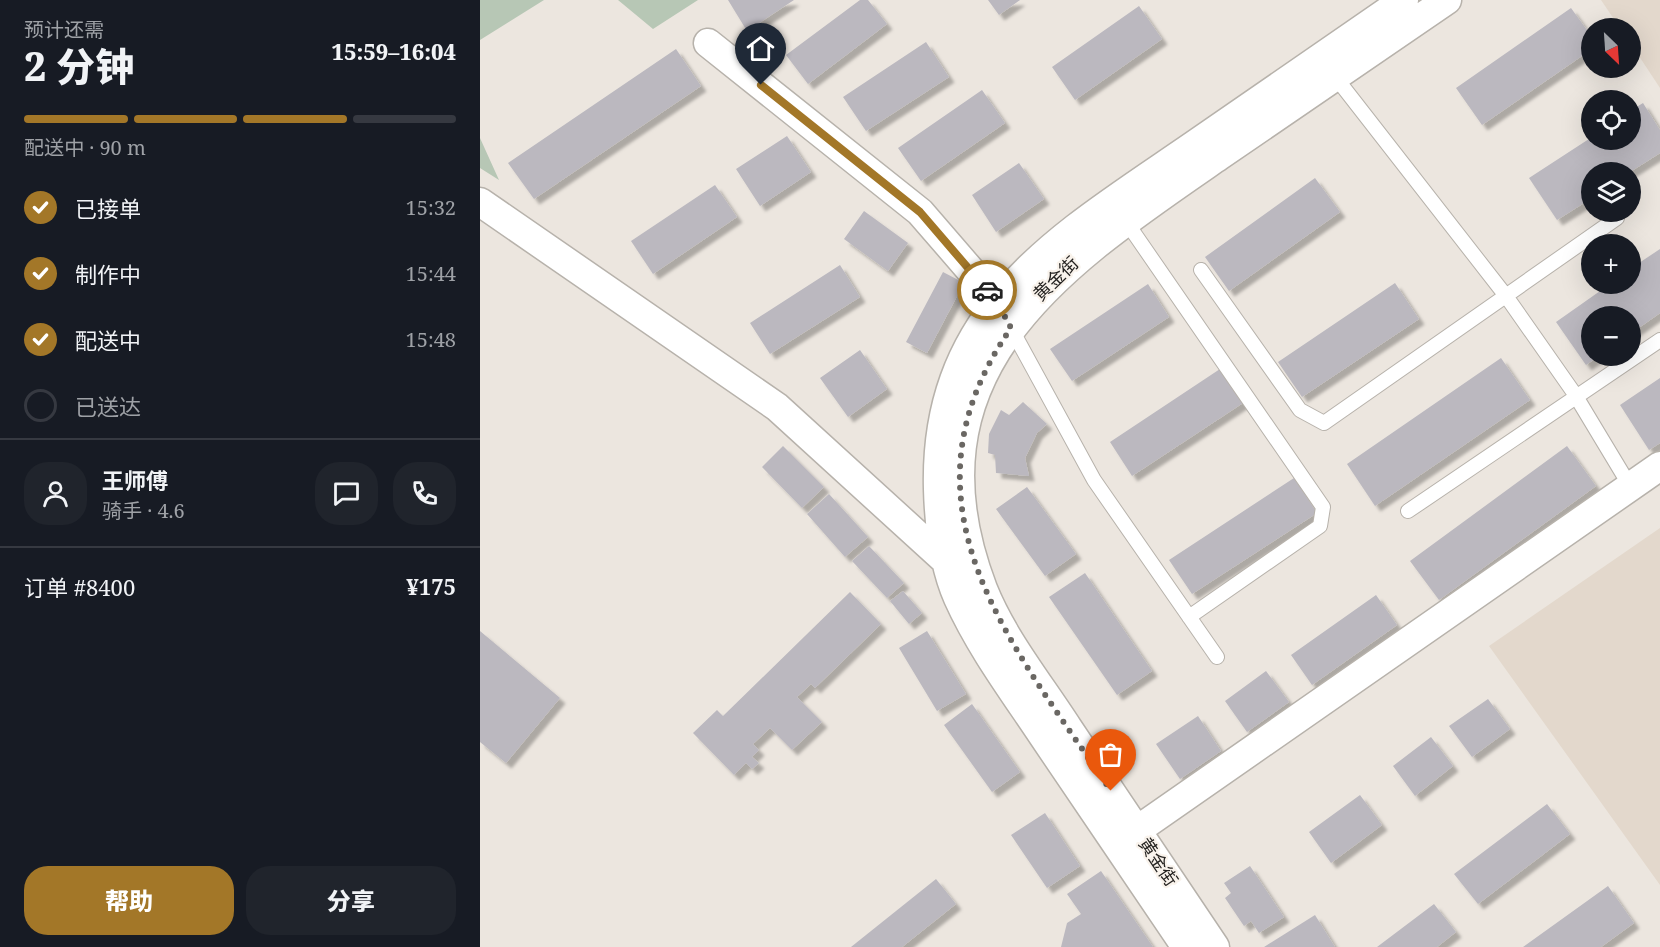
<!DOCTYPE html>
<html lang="zh">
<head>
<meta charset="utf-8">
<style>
	body { margin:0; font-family:"Noto Serif","Noto Sans SC",serif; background:#20242c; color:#f1f3f6; height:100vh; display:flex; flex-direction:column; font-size:22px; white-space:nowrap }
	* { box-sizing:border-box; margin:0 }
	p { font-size:20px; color:#9ea1a6 }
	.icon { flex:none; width:33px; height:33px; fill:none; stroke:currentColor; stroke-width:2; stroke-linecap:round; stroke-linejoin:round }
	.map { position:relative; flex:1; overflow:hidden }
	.panel { display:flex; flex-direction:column; background:#171b24; width:480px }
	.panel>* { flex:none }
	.needle { width:39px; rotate:155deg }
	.buttons { position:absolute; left:1101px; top:18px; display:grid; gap:12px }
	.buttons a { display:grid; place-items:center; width:60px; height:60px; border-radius:50%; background:#171b24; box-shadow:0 6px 24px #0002; font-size:30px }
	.pin { position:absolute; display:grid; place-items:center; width:51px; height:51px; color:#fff; margin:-62px -26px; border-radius:50% 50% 50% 0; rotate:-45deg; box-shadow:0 0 6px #0007 }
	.pin .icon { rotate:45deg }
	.courier { position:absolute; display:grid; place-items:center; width:60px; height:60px; margin:-30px; border:4px solid #a37728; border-radius:50%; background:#fff; color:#222; box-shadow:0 2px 8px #0007 }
	.headline em { font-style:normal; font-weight:800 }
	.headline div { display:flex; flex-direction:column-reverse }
	.headline { display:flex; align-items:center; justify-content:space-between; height:102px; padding:0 24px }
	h1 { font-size:39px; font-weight:800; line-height:45px }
	.bar { display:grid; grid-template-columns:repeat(4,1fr); gap:9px 6px; align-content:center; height:72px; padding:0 24px }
	.bar i { height:8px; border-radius:4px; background:#363941 }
	.bar .on { background:#a37728 }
	.bar p { grid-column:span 4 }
	.line { display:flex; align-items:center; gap:15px; padding:0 24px; border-top:2px solid #363941 }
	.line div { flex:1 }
	.round { display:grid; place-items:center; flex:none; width:63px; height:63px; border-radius:24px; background:#20242c }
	ol { padding:0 24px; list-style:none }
	li { display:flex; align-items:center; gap:18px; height:66px }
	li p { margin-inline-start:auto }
	li .icon { padding:6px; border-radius:50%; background:#a37728; color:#fff; stroke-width:4 }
	li:last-child { color:#9ea1a6 }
	li i { width:33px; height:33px; border:3px solid #363941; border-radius:50% }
	.cta { display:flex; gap:12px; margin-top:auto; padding:12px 24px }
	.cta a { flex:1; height:69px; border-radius:24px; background:#a37728; color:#fff; font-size:24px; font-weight:800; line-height:69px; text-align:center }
	.cta a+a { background:#20242c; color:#f1f3f6 }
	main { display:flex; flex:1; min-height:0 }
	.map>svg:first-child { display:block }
	.built { fill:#e3d8cc }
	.green { fill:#b7c7b5 }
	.building { fill:#bbb8bf; filter:url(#shadow) }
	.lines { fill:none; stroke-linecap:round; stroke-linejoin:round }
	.service-casing { stroke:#b7b2ab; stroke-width:16 }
	.minor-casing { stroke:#b7b2ab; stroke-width:31 }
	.service { stroke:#fff; stroke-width:14 }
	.minor { stroke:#fff; stroke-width:28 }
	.done { stroke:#6a6763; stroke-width:6; stroke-dasharray:0 10.8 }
	.route { stroke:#a37728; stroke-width:8 }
	.labels { text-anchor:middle; stroke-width:4.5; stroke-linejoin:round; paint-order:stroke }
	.street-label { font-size:18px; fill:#242220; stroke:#f9f3ec }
</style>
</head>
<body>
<main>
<section class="panel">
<div class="headline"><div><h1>2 分钟</h1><p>预计还需</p></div><em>15:59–16:04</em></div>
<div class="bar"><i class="on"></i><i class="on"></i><i class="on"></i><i></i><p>配送中 · 90 m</p></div>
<ol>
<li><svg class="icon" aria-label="check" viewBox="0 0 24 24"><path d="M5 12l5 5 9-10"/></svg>已接单<p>15:32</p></li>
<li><svg class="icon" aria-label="check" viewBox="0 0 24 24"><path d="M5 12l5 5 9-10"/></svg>制作中<p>15:44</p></li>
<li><svg class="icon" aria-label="check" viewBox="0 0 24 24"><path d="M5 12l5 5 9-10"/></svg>配送中<p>15:48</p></li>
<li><i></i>已送达</li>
</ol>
<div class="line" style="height:108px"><a class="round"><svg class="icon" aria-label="person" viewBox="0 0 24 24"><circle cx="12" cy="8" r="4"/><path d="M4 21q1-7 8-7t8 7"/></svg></a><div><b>王师傅</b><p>骑手 · 4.6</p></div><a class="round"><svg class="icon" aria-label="chat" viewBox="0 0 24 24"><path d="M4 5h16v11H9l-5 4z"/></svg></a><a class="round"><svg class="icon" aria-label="phone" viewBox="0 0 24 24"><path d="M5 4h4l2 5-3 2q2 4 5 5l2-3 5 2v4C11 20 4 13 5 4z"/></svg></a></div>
<div class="line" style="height:78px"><div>订单 #8400</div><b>¥175</b></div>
<div class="cta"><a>帮助</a><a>分享</a></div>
</section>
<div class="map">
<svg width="1180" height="947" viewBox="0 0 1180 947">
	<defs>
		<filter id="shadow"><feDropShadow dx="5.5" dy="5.5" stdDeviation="1.5" flood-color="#0004"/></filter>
	</defs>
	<rect width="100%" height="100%" fill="#ece6df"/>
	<!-- built -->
	<path class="built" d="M1121,0h59v88l-29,-44 -1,-16h-10z
		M1180,528v357l-171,-239z"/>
	<!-- green -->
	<path class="green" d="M0,0h64l-64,40z
		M138,0h80l-45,29z
		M0,138l19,42 -19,-12z"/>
	<!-- building -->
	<path class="building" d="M248,0h66l-47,31z
		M380,0h8l19,24 -79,60 -22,-29z
		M508,0h32l-21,15z
		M659,6l23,33 -87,61 -23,-33z
		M1091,8l21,29v12l-110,76 -26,-37z
		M446,42l23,35 -83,54 -23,-34z
		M196,49l25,37 -167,113 -26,-36z
		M502,90l23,33 -84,58 -23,-33z
		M1163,103l17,27v23l-30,19h-38v26l-35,22 -28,-42 63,-41v3h38v-29z
		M307,136l24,36 -51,34 -24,-37z
		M539,163l25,36 -48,33 -24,-37z
		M835,178l25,34 -111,79 -24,-34z
		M235,185l22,32 -84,57 -22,-33z
		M384,211l44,32 -20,28 -44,-32z
		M1180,249v64l-30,21v-18h-38v40h7l-13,9 -30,-43 54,-38h20v-15z
		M360,265l20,32 -90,57 -20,-31z
		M463,272l21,11 -37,70 -21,-11z
		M915,283l24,36 -117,78 -24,-35z
		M668,284l21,33 -97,64 -22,-32z
		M380,350l27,39 -39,28 -28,-39z
		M1021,358l29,42 -155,106 -28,-42z
		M743,367l23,34 -114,75 -22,-34z
		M1180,378v65l-11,7 -29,-45z
		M543,402l24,22 -10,9 -12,25 4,18 -33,-3 -1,-18 -7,-2 1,-19 12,-24 8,5z
		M303,446l41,41 -22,21 -40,-41z
		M1087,446l29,40 -157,114 -29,-39z
		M814,478l23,35 -125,81 -23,-34z
		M547,487l49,67 -31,22 -49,-67z
		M349,494l39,43 -23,20 -38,-43z
		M389,546l35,37 -17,15 -35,-37z
		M605,573l67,98 -35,24 -68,-98z
		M423,591l19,22 -13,11 -19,-23z
		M370,592l31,32 -66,64 -4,-4 -14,13 25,25 -30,28 -22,-22 -17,16 6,6 -7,7 7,6 -7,6 -6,-6 -12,12 -41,-42 24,-23 6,6z
		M896,595l21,30 -85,60 -21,-30z
		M0,631l80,67 -54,65 -26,-21z
		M447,631l39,63 -29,17 -38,-63z
		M786,671l23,31 -42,30 -22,-31z
		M1008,699l22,30 -38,28 -23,-31z
		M492,704l48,68 -28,20 -48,-67z
		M718,716l23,35 -41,28 -24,-35z
		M951,737l22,29 -38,30 -22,-30z
		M880,795l22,30 -51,38 -22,-31z
		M1067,804l23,30 -92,70 -24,-30z
		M565,813l35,53 -33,22 -36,-53z
		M770,866l34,51 -25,16 -8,-12 -7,5 -19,-28 6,-5 -7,-10z
		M621,871l52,76h-92l6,-24 14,-9 -14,-20z
		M456,879l20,25 -54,43h-51z
		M1128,886l26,37 -33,24h-78z
		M954,904l22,28 -19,15h-60z
		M835,915l20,32h-71z"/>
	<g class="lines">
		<defs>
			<path id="service" d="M853,74l173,222 68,97 56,93
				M645,220l198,287 -3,19 -131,91
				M721,270l99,140 24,13 293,-205
				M531,328l83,152 123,177
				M928,511l252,-171"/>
			<path id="minor" d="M228,43l212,169 77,89 9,18
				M0,202l297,205 169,154 6,-1
				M643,840l537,-374
				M706,947c-48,-70 -95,-141 -143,-211 -30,-45 -63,-89 -85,-138 -15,-34 -19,-72 -20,-109 -5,-182 124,-253 256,-344 70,-49 140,-97 210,-145
				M735,947c-49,-73 -98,-146 -147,-219 -29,-45 -65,-89 -85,-139 -84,-220 78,-324 236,-433 76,-52 152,-104 228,-156"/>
		</defs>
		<!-- service casing -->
		<use href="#service" class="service-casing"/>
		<!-- minor casing -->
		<use href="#minor" class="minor-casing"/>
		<!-- service -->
		<use href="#service" class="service"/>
		<!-- minor -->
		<use href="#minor" class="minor"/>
	</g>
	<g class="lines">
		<!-- done -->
		<path class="done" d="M507,290l10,12 14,26c-123,177 2,317 100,463"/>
		<!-- route -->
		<path class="route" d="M281,85l159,127 67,78"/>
	</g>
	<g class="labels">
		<!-- street labels -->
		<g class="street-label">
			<text transform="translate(576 279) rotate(-44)" y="6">黄金街</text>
			<text transform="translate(678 862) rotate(56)" y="6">黄金街</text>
		</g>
	</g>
</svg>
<div class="buttons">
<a><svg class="needle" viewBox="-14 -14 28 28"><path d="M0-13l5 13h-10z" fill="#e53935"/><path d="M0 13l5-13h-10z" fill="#9ea1a6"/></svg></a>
<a><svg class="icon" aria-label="locate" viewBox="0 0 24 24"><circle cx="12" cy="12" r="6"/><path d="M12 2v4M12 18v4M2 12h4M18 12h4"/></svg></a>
<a><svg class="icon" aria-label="layers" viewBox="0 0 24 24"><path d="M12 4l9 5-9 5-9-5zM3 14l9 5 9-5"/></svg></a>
<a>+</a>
<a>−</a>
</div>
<div class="pin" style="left:631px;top:791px;background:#ea580c"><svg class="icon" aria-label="bag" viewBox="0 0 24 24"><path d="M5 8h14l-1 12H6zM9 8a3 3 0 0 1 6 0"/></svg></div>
<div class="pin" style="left:281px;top:85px;background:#1f2937"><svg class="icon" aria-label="home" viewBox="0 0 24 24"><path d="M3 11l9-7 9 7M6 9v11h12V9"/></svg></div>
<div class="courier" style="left:507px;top:290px"><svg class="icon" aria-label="car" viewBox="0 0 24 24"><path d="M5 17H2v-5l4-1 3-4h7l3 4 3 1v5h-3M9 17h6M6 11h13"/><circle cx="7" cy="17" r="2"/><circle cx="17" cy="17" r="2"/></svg></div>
</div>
</main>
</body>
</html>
